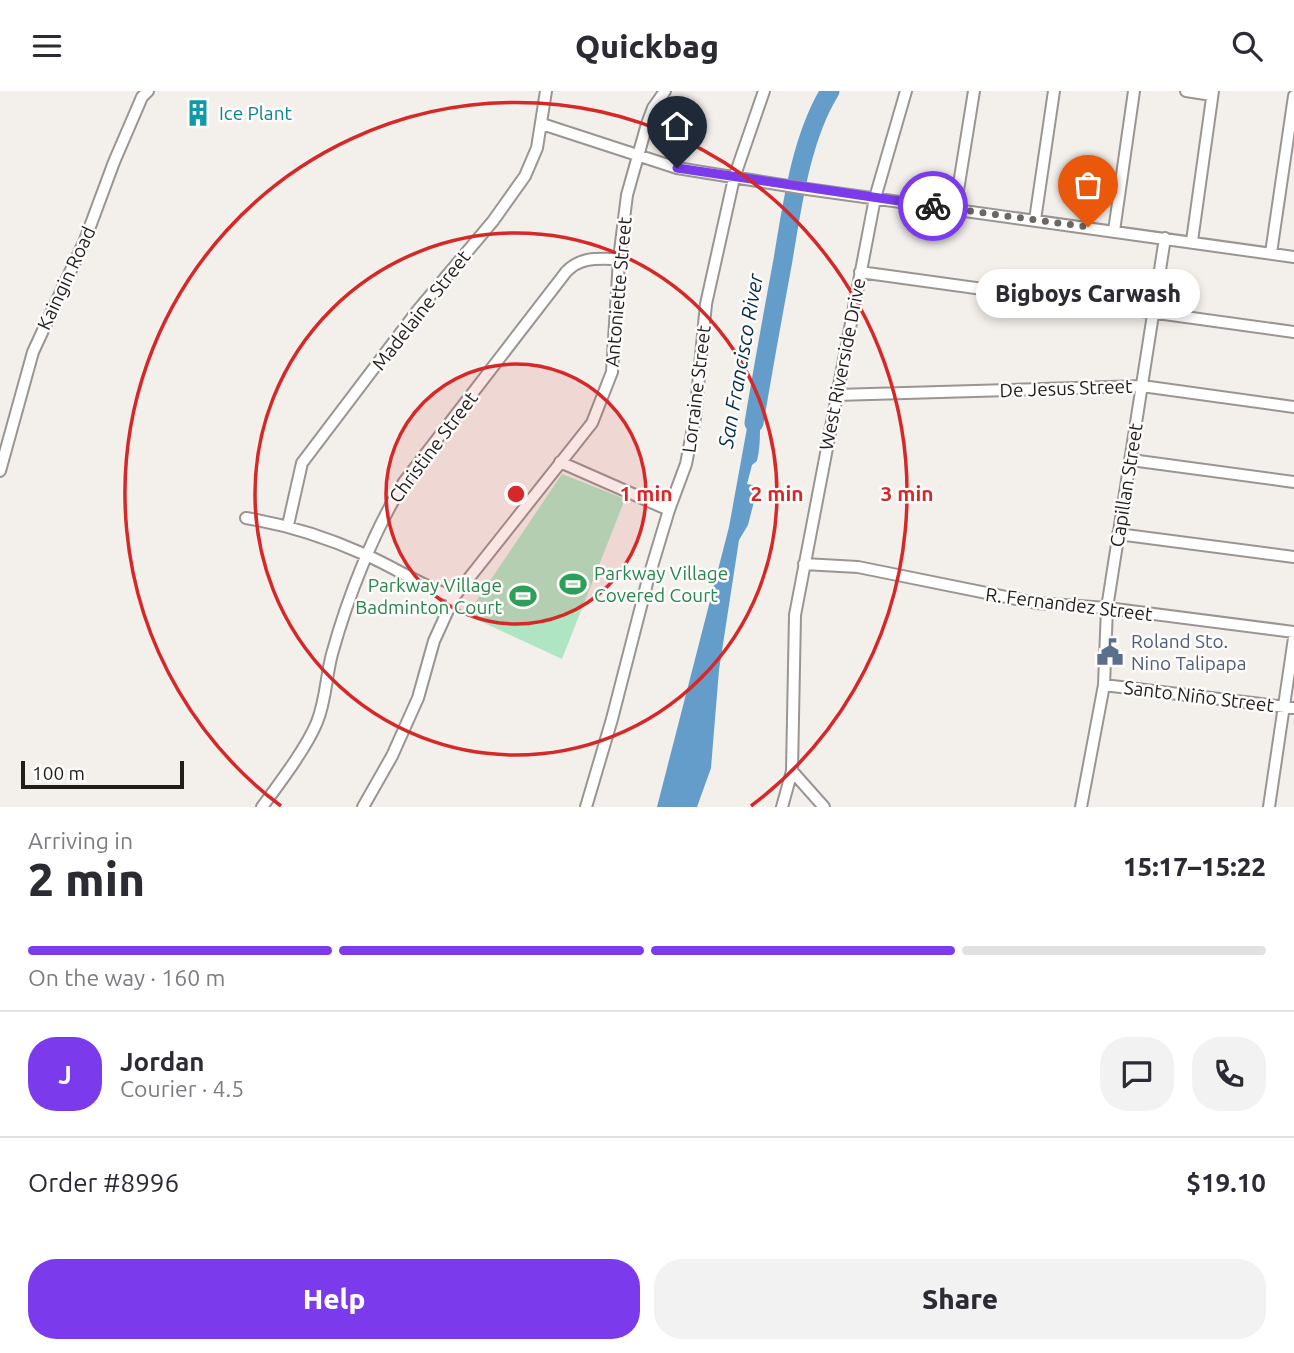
<!DOCTYPE html>
<html lang="en">
<head>
<meta charset="utf-8">
<style>
	body { margin:0; font-family:Ubuntu,sans-serif; background:#f2f2f3; color:#2b2b33; height:100vh; display:flex; flex-direction:column; font-size:26px; white-space:nowrap }
	* { box-sizing:border-box; margin:0 }
	p { font-size:23px; color:#7c7c81 }
	.icon { flex:none; width:38px; height:38px; fill:none; stroke:currentColor; stroke-width:2; stroke-linecap:round; stroke-linejoin:round }
	.map { position:relative; height:716px; overflow:hidden }
	.sheet { display:flex; flex-direction:column; background:#fff; flex:1 }
	.sheet>* { flex:none }
	.scale { position:absolute; left:21px; bottom:18px; width:163px; box-sizing:border-box; padding-left:7px; border:4px solid #201e1d; border-top:0; font-size:19px; line-height:24px; white-space:nowrap; color:#201e1d; -webkit-text-stroke:5px #fefcfb; paint-order:stroke }
	.pin { position:absolute; display:grid; place-items:center; width:60px; height:60px; color:#fff; margin:-72px -30px; border-radius:50% 50% 50% 0; rotate:-45deg; box-shadow:0 0 7px #0007 }
	.pin .icon { rotate:45deg }
	.courier { position:absolute; display:grid; place-items:center; width:70px; height:70px; margin:-35px; border:5px solid #7c3aed; border-radius:50%; background:#fff; color:#222; box-shadow:0 2px 9px #0007 }
	.bubble { position:absolute; height:49px; border-radius:24px; background:#fff; box-shadow:0 4px 10px #0003; font-size:23px; font-weight:800; line-height:49px; text-align:center }
	.overview em { font-style:normal; font-weight:800 }
	.overview div { display:flex; flex-direction:column-reverse }
	.overview { display:flex; align-items:center; justify-content:space-between; height:119px; padding:0 28px }
	h1 { font-size:46px; font-weight:800; line-height:52px }
	.bar { display:grid; grid-template-columns:repeat(4,1fr); gap:10px 7px; align-content:center; height:84px; padding:0 28px }
	.bar i { height:9px; border-radius:5px; background:#e1e1e2 }
	.bar .on { background:#7c3aed }
	.bar p { grid-column:span 4 }
	.line { display:flex; align-items:center; gap:18px; padding:0 28px; border-top:2px solid #e1e1e2 }
	.line div { flex:1 }
	.round { display:grid; place-items:center; flex:none; width:74px; height:74px; border-radius:28px; background:#f2f2f3 }
	.action { display:flex; gap:14px; margin-top:auto; padding:14px 28px }
	.action a { flex:1; height:80px; border-radius:28px; background:#7c3aed; color:#fff; font-size:28px; font-weight:800; line-height:80px; text-align:center }
	.action a+a { background:#f2f2f3; color:#2b2b33 }
	header { display:flex; justify-content:space-between; align-items:center; height:91px; padding:0 28px; background:#fff; font-size:32px; font-weight:800 }
	.map>svg:first-child { display:block }
	.green { fill:#afe5c3 }
	.water { fill:#649cca }
	.lines { fill:none; stroke-linecap:round; stroke-linejoin:round }
	.river { stroke:#649cca; stroke-width:19 }
	.minor-casing { stroke:#9a9592; stroke-width:14 }
	.minor { stroke:#fff; stroke-width:10 }
	.done { stroke:#6a6765; stroke-width:7; stroke-dasharray:0 12.6 }
	.route { stroke:#7c3aed; stroke-width:9 }
	.ring { fill:none; stroke:#d62828; stroke-width:3.5 }
	.labels { text-anchor:middle; stroke-width:5; stroke-linejoin:round; paint-order:stroke }
	.culture-label { font-size:19px; fill:#0d838f; stroke:#fefcfb; text-anchor:start }
	.street-label { font-size:19px; fill:#201e1d; stroke:#fefcfb }
	.leisure-label { font-size:19px; fill:#27864d; stroke:#fefcfb; text-anchor:start }
	.service-label { font-size:19px; fill:#4e5e75; stroke:#fefcfb; text-anchor:start }
	.water-label { font-size:21px; font-style:italic; fill:#002e4c; stroke:#fefcfb }
	.centre { fill:#d62828; stroke:#fefcfb; stroke-width:3.5 }
	.ring-label { font-size:21px; text-anchor:middle; font-weight:bold; fill:#d62828; stroke:#fefcfb; stroke-width:5; stroke-linejoin:round; paint-order:stroke }
</style>
</head>
<body>
<header><svg class="icon" aria-label="menu" viewBox="0 0 24 24"><path d="M4 6h16M4 12h16M4 18h16"/></svg>Quickbag<svg class="icon" aria-label="search" viewBox="0 0 24 24"><circle cx="10" cy="10" r="6"/><path d="M15 15l6 6"/></svg></header>
<div class="map">
<svg width="1294" height="716" viewBox="0 0 1294 716">
	<rect width="100%" height="100%" fill="#f3efeb"/>
	<!-- green -->
	<path class="green" d="M562,383l63,25 -63,160 -95,-44z"/>
	<!-- water -->
	<path class="water" d="M753,304l7,3c-1,22 2,42 -3,63l-5,4 -5,19 11,2 -10,39 -9,15 -20,130 -8,98 -14,39h-40l72,-280z"/>
	<g class="lines">
		<!-- river -->
		<path class="river" d="M754,332c9,-54 19,-109 29,-163 9,-54 18,-122 47,-169"/>
		<defs>
			<path id="minor" d="M1186,0l26,4
				M542,33l135,44 130,21 487,68
				M955,118l19,-118
				M1035,129l19,-129
				M1114,140l20,-140
				M1192,150l21,-150
				M1271,162l23,-157
				M860,181l434,60
				M836,304l306,-9 152,21
				M1131,369l163,22
				M560,371l109,48
				M0,380l33,-119 52,-112 29,-78 28,-65 6,-6
				M246,427c42,7 80,19 120,37 30,13 57,32 88,42
				M288,434l14,-62 116,-153 75,-89 32,-45 12,-28 9,-57
				M1118,443l176,23
				M804,473l54,3 178,36 71,5 187,24
				M1104,594l190,23
				M792,680l32,36
				M262,716c17,-23 45,-60 55,-85 9,-22 9,-46 15,-68 16,-58 41,-121 72,-172l162,-210c15,-16 32,-13 53,-13
				M363,716l29,-51 26,-58 16,-57 20,-44 138,-174 20,-51 7,-113 8,-64 20,-71 6,-16 12,-17
				M586,716l26,-88 35,-136 22,-73 17,-46 9,-46 11,-114 28,-126 30,-87
				M782,716l10,-36 3,-156 80,-417 31,-107
				M1081,716l23,-122 3,-77 58,-370
				M1269,716l25,-169"/>
		</defs>
		<!-- minor casing -->
		<use href="#minor" class="minor-casing"/>
		<!-- minor -->
		<use href="#minor" class="minor"/>
	</g>
	<g class="lines">
		<!-- done -->
		<path class="done" d="M933,115l155,21"/>
		<!-- route -->
		<path class="route" d="M677,77l256,38"/>
	</g>
	<!-- distance rings -->
	<circle cx="516" cy="403" r="130" fill="#d62828" fill-opacity=".12"/>
	<g class="ring">
		<circle cx="516" cy="403" r="130"/>
		<circle cx="516" cy="403" r="261"/>
		<path d="M281 715A391 391 0 1 1 751 715"/>
	</g>
	<!-- icons -->
	<defs>
		<symbol id="building-bare" viewBox="-9 -9 18 18"><path d="M-4-6H4V6H1V3H-1V6H-4ZM-2.5-4.3h1.7v1.8h-1.7ZM.8-4.3h1.7v1.8H.8ZM-2.5-1h1.7V.8h-1.7ZM.8-1h1.7V.8H.8Z" fill="#0f9aa8" stroke="#fefcfb" stroke-width="2.5" paint-order="stroke"/></symbol>
		<symbol id="stadium-bare" viewBox="-9 -9 18 18"><path d="M0-5a6.5 5 0 1 0 0 10a6.5 5 0 1 0 0-10ZM-3.5-1.8h7v3.6h-7Z" fill="#2e9e5b" stroke="#fefcfb" stroke-width="2.5" paint-order="stroke"/></symbol>
		<symbol id="civic-bare" viewBox="-9 -9 18 18"><path d="M-.6-6.5H3V-4.5H.6V-3L4-1V1h2V6H-6V1h2V-1L-.6-3ZM-1.2 2.5V6h2.4V2.5Z" fill="#5c6f8a" stroke="#fefcfb" stroke-width="2.5" paint-order="stroke"/></symbol>
	</defs>
	<g fill-rule="evenodd">
		<use href="#building-bare" x="179" y="3" width="38" height="38"/>
		<use href="#stadium-bare" x="554" y="474" width="38" height="38"/>
		<use href="#stadium-bare" x="504" y="486" width="38" height="38"/>
		<use href="#civic-bare" x="1091" y="542" width="38" height="38"/>
	</g>
	<g class="labels">
		<!-- culture labels -->
		<g class="culture-label">
			<text x="219" y="29">Ice Plant</text>
		</g>
		<!-- street labels -->
		<g class="street-label">
			<text transform="translate(66 187) rotate(-65)" y="7">Kaingin Road</text>
			<text transform="translate(618 201) rotate(-85)" y="7">Antoniette Street</text>
			<text transform="translate(421 219) rotate(-52)" y="7">Madelaine Street</text>
			<text transform="translate(842 273) rotate(-79)" y="7">West Riverside Drive</text>
			<text transform="translate(1066 297) rotate(-2)" y="7">De Jesus Street</text>
			<text transform="translate(696 298) rotate(-83)" y="7">Lorraine Street</text>
			<text transform="translate(433 356) rotate(-53)" y="7">Christine Street</text>
			<text transform="translate(1126 394) rotate(-81)" y="7">Capillan Street</text>
			<text transform="translate(1069 513) rotate(7)" y="7">R. Fernandez Street</text>
			<text transform="translate(1199 605) rotate(7)" y="7">Santo Niño Street</text>
		</g>
		<!-- leisure labels -->
		<g class="leisure-label">
			<text x="594" y="489">Parkway Village<tspan x="594" dy="22">Covered Court</tspan></text>
			<text x="502" y="501" text-anchor="end">Parkway Village<tspan x="502" dy="22">Badminton Court</tspan></text>
		</g>
		<!-- service labels -->
		<g class="service-label">
			<text x="1131" y="557">Roland Sto.<tspan x="1131" dy="22">Nino Talipapa</tspan></text>
		</g>
		<!-- water labels -->
		<g class="water-label">
			<text transform="translate(741 270) rotate(-80)" y="7">San Francisco River</text>
		</g>
	</g>
	<circle cx="516" cy="403" r="10" class="centre"/>
	<g class="ring-label">
		<text x="646" y="410">1 min</text>
		<text x="777" y="410">2 min</text>
		<text x="907" y="410">3 min</text>
	</g>
</svg>
<div class="scale">100 m</div>
<div class="pin" style="left:1088px;top:136px;background:#ea580c"><svg class="icon" aria-label="bag" viewBox="0 0 24 24"><path d="M5 8h14l-1 12H6zM9 8a3 3 0 0 1 6 0"/></svg></div>
<div class="pin" style="left:677px;top:77px;background:#1f2937"><svg class="icon" aria-label="home" viewBox="0 0 24 24"><path d="M3 11l9-7 9 7M6 9v11h12V9"/></svg></div>
<div class="courier" style="left:933px;top:115px"><svg class="icon" aria-label="bike" viewBox="0 0 24 24"><circle cx="6" cy="16" r="4"/><circle cx="18" cy="16" r="4"/><path d="M6 16l4-8h5l3 8M10 8l3 8H6M13 5h3"/></svg></div>
<div class="bubble" style="left:976px;top:178px;width:224px">Bigboys Carwash</div>
</div>
<section class="sheet">
<div class="overview"><div><h1>2 min</h1><p>Arriving in</p></div><em>15:17–15:22</em></div>
<div class="bar"><i class="on"></i><i class="on"></i><i class="on"></i><i></i><p>On the way · 160 m</p></div>
<div class="line" style="height:126px"><b class="round" style="background:#7c3aed;color:#fff">J</b><div><b>Jordan</b><p>Courier · 4.5</p></div><a class="round"><svg class="icon" aria-label="chat" viewBox="0 0 24 24"><path d="M4 5h16v11H9l-5 4z"/></svg></a><a class="round"><svg class="icon" aria-label="phone" viewBox="0 0 24 24"><path d="M5 4h4l2 5-3 2q2 4 5 5l2-3 5 2v4C11 20 4 13 5 4z"/></svg></a></div>
<div class="line" style="height:91px"><div>Order #8996</div><b>$19.10</b></div>
<div class="action"><a>Help</a><a>Share</a></div>
</section>
</body>
</html>
